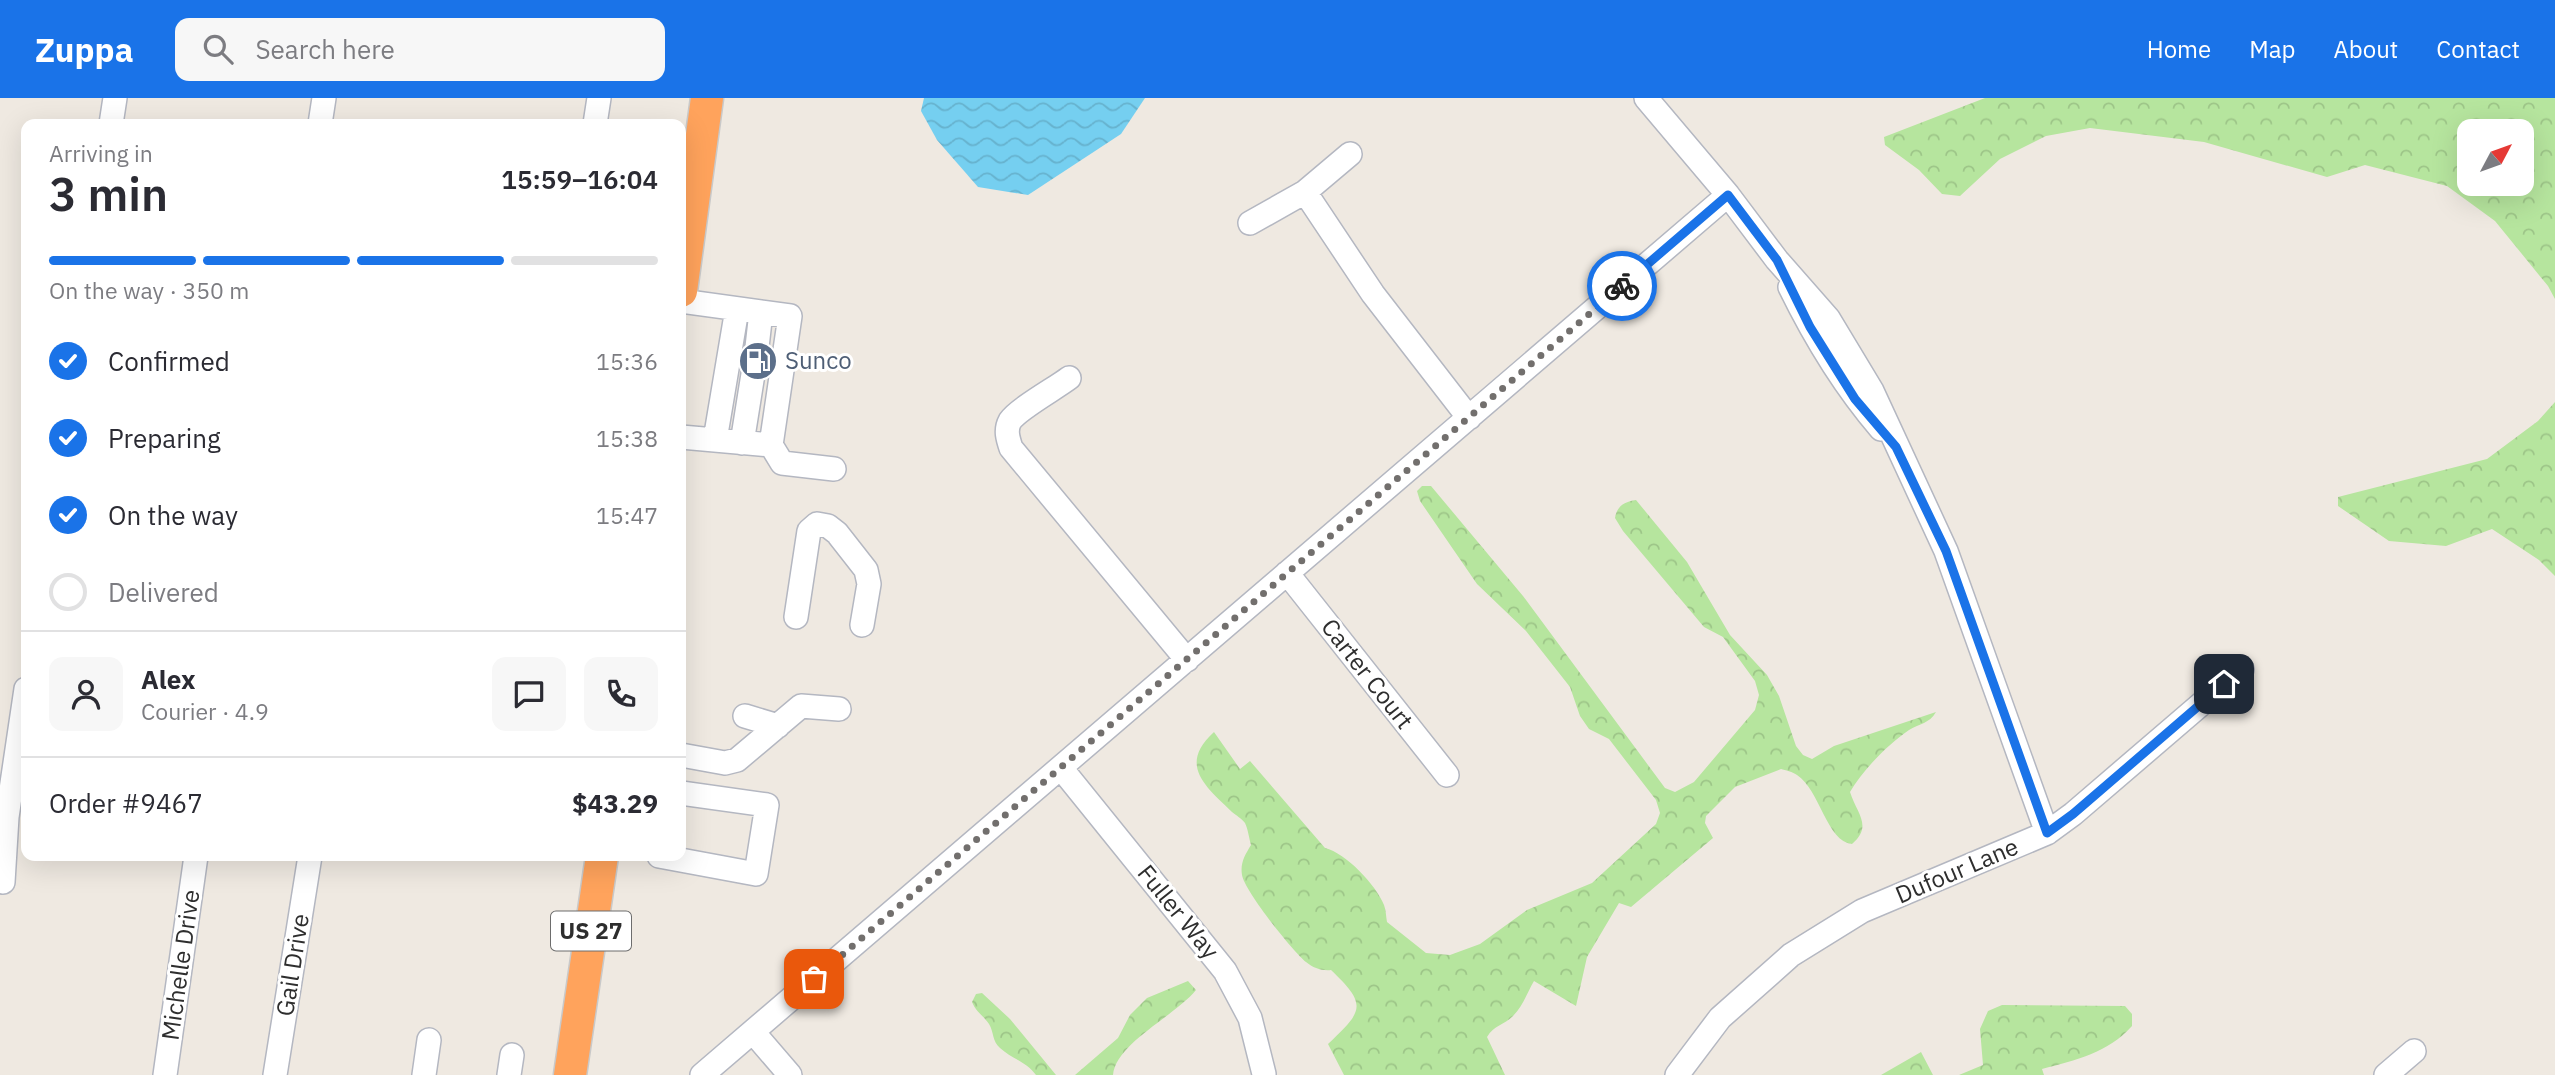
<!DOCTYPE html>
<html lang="en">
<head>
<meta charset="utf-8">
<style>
	body { margin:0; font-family:"IBM Plex Sans",sans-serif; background:#f7f7f7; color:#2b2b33; height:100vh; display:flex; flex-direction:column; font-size:26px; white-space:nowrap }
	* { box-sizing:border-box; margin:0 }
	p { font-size:23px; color:#7c7c81 }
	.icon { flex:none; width:38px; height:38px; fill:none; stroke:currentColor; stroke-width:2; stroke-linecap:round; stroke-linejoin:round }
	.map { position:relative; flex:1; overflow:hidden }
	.side { position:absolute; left:21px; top:21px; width:665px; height:742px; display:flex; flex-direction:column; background:#fff; border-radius:14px; box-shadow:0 7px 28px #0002 }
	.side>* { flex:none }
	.needle { width:46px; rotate:49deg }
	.fabs { position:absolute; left:2457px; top:21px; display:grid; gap:14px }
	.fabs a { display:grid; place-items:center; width:77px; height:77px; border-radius:14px; background:#fff; box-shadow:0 7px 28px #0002; font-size:35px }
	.pin { position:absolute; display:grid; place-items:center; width:60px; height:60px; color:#fff; margin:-30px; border-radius:14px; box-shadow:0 4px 10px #0006 }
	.courier { position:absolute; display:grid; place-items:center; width:70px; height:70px; margin:-35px; border:5px solid #1a73e8; border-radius:50%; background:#fff; color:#222; box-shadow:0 2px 9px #0007 }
	.overview em { font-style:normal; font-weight:600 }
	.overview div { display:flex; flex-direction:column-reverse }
	.overview { display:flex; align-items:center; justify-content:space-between; height:119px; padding:0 28px }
	h1 { font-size:46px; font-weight:600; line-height:52px }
	.bar { display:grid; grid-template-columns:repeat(4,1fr); gap:10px 7px; align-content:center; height:84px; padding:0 28px }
	.bar i { height:9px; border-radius:5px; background:#e1e1e2 }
	.bar .current { background:#1a73e8 }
	.bar p { grid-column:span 4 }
	.line { display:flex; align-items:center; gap:18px; padding:0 28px; border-top:2px solid #e1e1e2 }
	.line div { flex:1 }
	.round { display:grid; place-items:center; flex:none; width:74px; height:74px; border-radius:14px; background:#f7f7f7 }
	ol { padding:0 28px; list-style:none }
	li { display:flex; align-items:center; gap:21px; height:77px }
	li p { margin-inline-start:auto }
	li .icon { padding:7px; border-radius:50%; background:#1a73e8; color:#fff; stroke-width:4 }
	li:last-child { color:#7c7c81 }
	li i { width:38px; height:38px; border:4px solid #e1e1e2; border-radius:50% }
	header { display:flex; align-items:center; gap:42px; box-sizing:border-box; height:98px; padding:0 35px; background:#1a73e8; color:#fff }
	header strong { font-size:33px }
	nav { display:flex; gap:38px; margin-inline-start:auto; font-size:24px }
	.search { width:490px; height:63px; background:#f7f7f7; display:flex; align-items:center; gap:18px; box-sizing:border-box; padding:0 24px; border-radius:14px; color:#7c7c81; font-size:26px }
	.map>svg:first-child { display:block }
	.forest { fill:url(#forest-crowns); fill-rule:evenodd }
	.water { fill:url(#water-waves) }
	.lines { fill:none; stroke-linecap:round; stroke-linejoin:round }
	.minor-casing { stroke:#b4b7c1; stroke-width:26 }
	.highway-casing { stroke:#c9c9c9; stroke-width:35 }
	.minor { stroke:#fff; stroke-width:23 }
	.highway { stroke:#ffa35c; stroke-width:32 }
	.done { stroke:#726f6d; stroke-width:7; stroke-dasharray:0 12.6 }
	.route { stroke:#1a73e8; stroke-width:9 }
	.labels { text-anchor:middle; stroke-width:6; stroke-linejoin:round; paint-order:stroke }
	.shield { fill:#fff; stroke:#6d6d6d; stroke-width:2 }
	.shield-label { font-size:23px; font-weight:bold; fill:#2e2e2e }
	.service-label { font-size:24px; fill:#4e5e75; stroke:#fff; text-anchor:start }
	.street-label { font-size:24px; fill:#2e2e2e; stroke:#fff }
</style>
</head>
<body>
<header>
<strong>Zuppa</strong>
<div class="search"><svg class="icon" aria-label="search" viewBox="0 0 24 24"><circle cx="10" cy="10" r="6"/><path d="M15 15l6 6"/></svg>Search here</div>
<nav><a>Home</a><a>Map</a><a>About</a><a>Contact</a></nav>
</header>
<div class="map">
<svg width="2555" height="977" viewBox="0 0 2555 977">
	<defs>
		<pattern id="forest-crowns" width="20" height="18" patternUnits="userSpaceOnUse" patternTransform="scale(1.75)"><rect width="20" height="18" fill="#b6e59e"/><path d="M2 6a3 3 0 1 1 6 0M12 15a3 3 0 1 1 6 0" fill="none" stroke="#9dc588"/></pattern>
		<pattern id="water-waves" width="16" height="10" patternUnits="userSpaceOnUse" patternTransform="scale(1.75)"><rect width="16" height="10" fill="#75cff0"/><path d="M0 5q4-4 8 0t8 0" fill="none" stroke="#66b2ce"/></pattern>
	</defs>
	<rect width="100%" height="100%" fill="#efe9e1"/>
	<!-- forest -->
	<path class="forest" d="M1985,0h570v201l-7,-13 -53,-65 -48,-35 -82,-21 -38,12 -123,-35 -114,-14 -44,8 -46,23 -40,37 -18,-2 -23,-24 -34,-25 -1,-8zM2522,33v53h-53v-53z
		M2555,304v174l-16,-16 -47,-31 -46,17 -57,-5 -51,-35v-9l149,-38 51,-38z
		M1422,388h9l92,110 142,192 10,4 19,-10 61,-72 4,-15 -4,-14 -32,-44 -19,-10 -81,-96 -8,-13c2,-12 9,-16 21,-18l51,62 43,73 37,40 12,21 17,50 7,9 9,4 22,-13 102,-34c-7,12 -16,11 -27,18 -22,15 -46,40 -59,62 7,22 23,34 2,52 -25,-2 -32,-54 -55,-69 -4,-3 -12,-5 -16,-6l-46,18 -29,29 -1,7 8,15 -82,69 -12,-4 -32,54 -11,49 -42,-25c-7,12 -11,25 -21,35 -9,9 -19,9 -26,21l18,38h-161l-16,-31c35,-33 40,-39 3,-74 -9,1 -18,-2 -25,-8 -13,-10 -62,-72 -64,-87 -2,-12 3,-20 9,-30 -2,-7 -3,-16 -6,-22 -3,-4 -9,-8 -13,-11 -27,-26 -54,-47 -18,-80l26,37 10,-8 75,87c21,5 51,37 59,57 2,5 2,12 3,17l39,31 24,2 30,-11 47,-34 65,-27 64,-59 4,-11 -4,-13 -47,-61 -20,-10 -9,-13 -10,-29 -44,-56 -49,-47 -57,-83 -3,-10z
		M1188,883l8,9c-21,26 -80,53 -83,85h-38l43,-37 12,-23 17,-17z
		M982,895l28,26 46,56h-20c-9,-13 -24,-16 -36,-27 -8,-7 -6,-16 -11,-24 -6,-9 -13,-12 -17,-22l4,-8z
		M2002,907l123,1 7,8v12c-24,27 -56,34 -90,43l2,6h-85l24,-10 -3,-36 8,-18z
		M1921,954l12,23h-52z"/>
	<!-- water -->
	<path class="water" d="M924,0h221l-24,36 -93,61 -50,-8 -41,-47 -16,-29z"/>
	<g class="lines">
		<defs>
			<path id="minor" d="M1646,0l82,97 49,65 51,58 44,73 74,160 101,282
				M111,26l4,-26
				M320,26l4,-26
				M595,26l4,-26
				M1305,94l68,102 96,124
				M1250,125l55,-31 45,-38
				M1790,189c25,51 54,99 91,142
				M681,203l109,15 -19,129 -90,-8
				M757,249l4,-35
				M1069,280c-13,10 -51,31 -59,43 -5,9 -2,18 1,27l176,212
				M715,342l22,-131
				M742,345l11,-69
				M771,347l11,18 52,6
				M1287,475l160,202
				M796,519l13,-86 8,-7 11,2 9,7 29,37 3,14 -7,41
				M745,618l33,10
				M681,657l44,8 12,-3 64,-54 38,3
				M1061,670l164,203 25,47 14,56
				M659,758l97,18 11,-69 -86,-12
				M3,784l4,-65 19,-128
				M753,934l37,43
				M165,977l31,-219
				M275,977l35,-219
				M424,977l5,-35
				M509,977l3,-20
				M702,977l1026,-880
				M1677,977l43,-57 71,-63 71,-44 185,-78 26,-19 169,-145
				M2386,977l28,-24"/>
			<path id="highway" d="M681,193l26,-193
				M570,977l32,-219"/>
		</defs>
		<!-- minor casing -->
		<use href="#minor" class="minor-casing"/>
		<!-- highway casing -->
		<use href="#highway" class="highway-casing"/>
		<!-- minor -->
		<use href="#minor" class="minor"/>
		<!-- highway -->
		<use href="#highway" class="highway"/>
	</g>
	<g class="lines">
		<!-- done -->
		<path class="done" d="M814,881l808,-693"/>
		<!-- route -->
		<path class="route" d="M1622,188l106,-91 49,65 33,67 45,72 41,48 50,104 101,282 26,-19 151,-130"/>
	</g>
	<!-- icons -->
	<defs>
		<symbol id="fuel-disc" viewBox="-11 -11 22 22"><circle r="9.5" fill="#5c6f8a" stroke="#fff"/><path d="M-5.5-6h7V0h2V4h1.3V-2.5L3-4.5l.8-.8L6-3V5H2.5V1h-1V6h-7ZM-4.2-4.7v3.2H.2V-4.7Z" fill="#fff"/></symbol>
	</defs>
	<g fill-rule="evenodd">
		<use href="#fuel-disc" x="736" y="241" width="44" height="44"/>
	</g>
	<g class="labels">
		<!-- shield labels -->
		<rect class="shield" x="551" y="813.5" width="80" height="39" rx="5"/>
		<g class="shield-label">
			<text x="591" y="841">US 27</text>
		</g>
		<!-- service labels -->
		<g class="service-label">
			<text x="785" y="271">Sunco</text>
		</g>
		<!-- street labels -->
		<g class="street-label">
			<text transform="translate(1367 576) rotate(52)" y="8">Carter Court</text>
			<text transform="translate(1957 773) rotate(-23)" y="8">Dufour Lane</text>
			<text transform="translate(1178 814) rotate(51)" y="8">Fuller Way</text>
			<text transform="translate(181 867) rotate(-82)" y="8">Michelle Drive</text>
			<text transform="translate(293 867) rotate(-81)" y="8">Gail Drive</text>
		</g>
	</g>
</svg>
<div class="fabs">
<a><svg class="needle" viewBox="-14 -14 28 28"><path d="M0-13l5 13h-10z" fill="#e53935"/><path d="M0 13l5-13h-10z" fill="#7c7c81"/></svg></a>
</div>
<div class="pin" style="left:814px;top:881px;background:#ea580c"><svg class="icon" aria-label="bag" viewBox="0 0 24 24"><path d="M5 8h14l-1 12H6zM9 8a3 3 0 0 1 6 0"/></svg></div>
<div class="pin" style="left:2224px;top:586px;background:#1f2937"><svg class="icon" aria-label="home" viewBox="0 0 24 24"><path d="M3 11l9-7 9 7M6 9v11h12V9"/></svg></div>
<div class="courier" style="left:1622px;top:188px"><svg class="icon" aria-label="bike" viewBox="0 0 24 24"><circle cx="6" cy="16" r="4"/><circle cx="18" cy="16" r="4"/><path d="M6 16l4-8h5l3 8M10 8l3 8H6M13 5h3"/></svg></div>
<section class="side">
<div class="overview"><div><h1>3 min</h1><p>Arriving in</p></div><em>15:59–16:04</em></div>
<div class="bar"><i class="current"></i><i class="current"></i><i class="current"></i><i></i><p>On the way · 350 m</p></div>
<ol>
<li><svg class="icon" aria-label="check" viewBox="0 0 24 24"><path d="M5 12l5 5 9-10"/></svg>Confirmed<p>15:36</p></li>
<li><svg class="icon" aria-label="check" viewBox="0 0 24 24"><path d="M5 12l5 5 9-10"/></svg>Preparing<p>15:38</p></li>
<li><svg class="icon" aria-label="check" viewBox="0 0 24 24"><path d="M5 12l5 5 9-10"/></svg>On the way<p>15:47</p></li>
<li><i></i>Delivered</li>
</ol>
<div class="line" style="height:126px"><a class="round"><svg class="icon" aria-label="person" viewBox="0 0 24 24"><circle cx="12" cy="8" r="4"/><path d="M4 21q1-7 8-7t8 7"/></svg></a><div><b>Alex</b><p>Courier · 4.9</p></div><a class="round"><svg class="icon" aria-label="chat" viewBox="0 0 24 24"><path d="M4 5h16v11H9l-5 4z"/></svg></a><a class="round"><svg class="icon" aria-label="phone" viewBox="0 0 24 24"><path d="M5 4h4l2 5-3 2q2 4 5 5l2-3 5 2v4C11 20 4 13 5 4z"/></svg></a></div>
<div class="line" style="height:91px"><div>Order #9467</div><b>$43.29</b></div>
</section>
</div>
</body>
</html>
